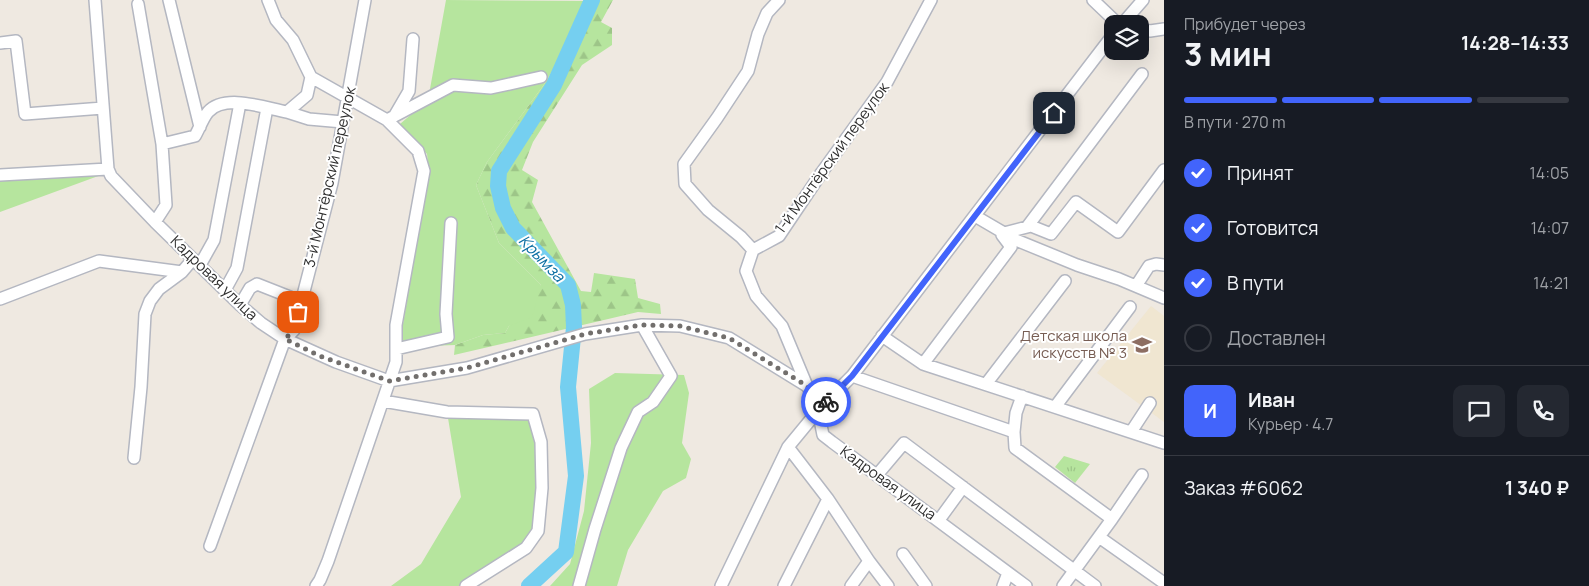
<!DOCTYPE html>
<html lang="ru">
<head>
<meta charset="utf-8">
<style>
	body { margin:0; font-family:Manrope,sans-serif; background:#242831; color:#f1f3f6; height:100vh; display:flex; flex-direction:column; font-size:19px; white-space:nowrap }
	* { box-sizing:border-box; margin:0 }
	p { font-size:16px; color:#9ea1a6 }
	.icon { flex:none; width:28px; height:28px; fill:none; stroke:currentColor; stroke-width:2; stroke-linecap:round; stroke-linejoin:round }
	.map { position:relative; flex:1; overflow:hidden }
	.details { display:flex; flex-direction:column; background:#171b24; width:425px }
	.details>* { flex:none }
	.fabs { position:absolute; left:1104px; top:15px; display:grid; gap:10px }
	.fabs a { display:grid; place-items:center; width:45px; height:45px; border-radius:10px; background:#171b24; box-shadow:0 5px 20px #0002; font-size:25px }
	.pin { position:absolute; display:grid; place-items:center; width:42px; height:42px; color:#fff; margin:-21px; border-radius:10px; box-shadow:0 2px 8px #0006 }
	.courier { position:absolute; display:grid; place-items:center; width:50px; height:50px; margin:-25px; border:4px solid #4264fb; border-radius:50%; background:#fff; color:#222; box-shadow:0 1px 6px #0007 }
	.head em { font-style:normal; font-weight:700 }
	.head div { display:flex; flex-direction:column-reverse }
	.head { display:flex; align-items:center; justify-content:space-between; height:85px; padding:0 20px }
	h1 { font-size:32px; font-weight:700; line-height:38px }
	.bar { display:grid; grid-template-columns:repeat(4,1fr); gap:8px 5px; align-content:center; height:60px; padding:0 20px }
	.bar i { height:6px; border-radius:4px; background:#363941 }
	.bar .current { background:#4264fb }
	.bar p { grid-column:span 4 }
	.line { display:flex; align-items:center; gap:12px; padding:0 20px; border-top:1px solid #363941 }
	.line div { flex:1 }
	.round { display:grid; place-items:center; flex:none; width:52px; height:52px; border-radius:10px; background:#242831 }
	ol { padding:0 20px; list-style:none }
	li { display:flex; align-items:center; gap:15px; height:55px }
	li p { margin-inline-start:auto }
	li .icon { padding:5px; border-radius:50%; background:#4264fb; color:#fff; stroke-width:4 }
	li:last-child { color:#9ea1a6 }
	li i { width:28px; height:28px; border:2px solid #363941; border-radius:50% }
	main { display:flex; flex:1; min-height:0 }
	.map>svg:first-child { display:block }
	.education { fill:#f0e6d1 }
	.grass { fill:url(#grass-tufts) }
	.forest { fill:url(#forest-firs) }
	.garden { fill:#b6e59e }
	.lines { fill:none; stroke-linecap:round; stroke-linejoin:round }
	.river { stroke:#75cff0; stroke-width:16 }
	.minor-casing { stroke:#b4b7c1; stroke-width:14 }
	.minor { stroke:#fff; stroke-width:11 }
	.done { stroke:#726f6d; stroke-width:5; stroke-dasharray:0 9 }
	.route { stroke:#4264fb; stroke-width:6 }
	.labels { text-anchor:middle; stroke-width:4; stroke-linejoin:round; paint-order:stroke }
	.street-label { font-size:15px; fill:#2e2e2e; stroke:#fff }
	.education-label { font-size:15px; fill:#785e54; stroke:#fff; text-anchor:end }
	.water-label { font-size:16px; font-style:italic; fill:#0d6fa3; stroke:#fff }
</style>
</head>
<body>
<main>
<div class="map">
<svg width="1164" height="586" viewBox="0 0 1164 586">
	<defs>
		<pattern id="grass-tufts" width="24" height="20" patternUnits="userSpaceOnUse" patternTransform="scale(1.25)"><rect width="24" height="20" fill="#b6e59e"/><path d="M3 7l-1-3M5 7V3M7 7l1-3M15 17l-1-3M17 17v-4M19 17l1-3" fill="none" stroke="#9dc588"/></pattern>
		<pattern id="forest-firs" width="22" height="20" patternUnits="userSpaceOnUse" patternTransform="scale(1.25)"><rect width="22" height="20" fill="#b6e59e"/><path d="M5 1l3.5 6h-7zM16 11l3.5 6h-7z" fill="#9dc588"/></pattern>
	</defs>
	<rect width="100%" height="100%" fill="#efe9e1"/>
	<!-- education -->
	<path class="education" d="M1151,306l13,10v106l-67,-49z"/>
	<!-- grass -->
	<path class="grass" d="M1064,456l26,8 -15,19 -20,-16z"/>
	<!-- forest -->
	<path class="forest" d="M592,0h21l-12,22 11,6v17l-30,20 -49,77 -11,28 16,10 -6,22 49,89 10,1 3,-19 41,6 3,19 22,6 1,10 -23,-2 -184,43 1,-10 28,-10 22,-2 4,-7 32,-41 -42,-42 -23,-58 11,-23 56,-76 20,-32 18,-17z"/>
	<!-- garden -->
	<path class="garden" d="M446,0l147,1 -12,36 -18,17 -20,32 -56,76 -11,23 23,58 42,42 -9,32 -23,9 -4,7 -22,2 -28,10 -53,2 1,-23 26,-151 -2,-19 -27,-30 28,-24z
		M0,175h101l-101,37z
		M615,373l69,2 5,18 -7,50 9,16 -5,19 -23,13 -35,59 -11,36h-67l20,-22 14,-53 7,-68 -2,-54z
		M447,412l86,2 8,28 -3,89 -12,17 -60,38h-75l30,-22 40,-67z"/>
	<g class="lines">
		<!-- river -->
		<path class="river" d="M529,586l37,-34 10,-76 -8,-89 6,-60 -1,-22 -5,-20 -55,-57 -10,-20 -5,-22 1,-15 55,-86 38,-85"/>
		<defs>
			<path id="minor" d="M95,0l13,169 3,7 44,46 85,83 21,18 24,16 51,23 53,19 78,-13 118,-34 57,-9 38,1 49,12 78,48 14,21v18l2,10 9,7 194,144
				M169,0l31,127
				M268,0l8,20 17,20 18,37 76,43 31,31 6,20 -28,154v37l-68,199 -8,19 -4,6
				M1093,0l21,20 6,4
				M138,4l24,140
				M1122,24l21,-24
				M1140,29l10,2 14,-2
				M0,43l16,-2 9,73 78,-6
				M287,112l22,7 34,3
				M395,115l14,-24 4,-52
				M387,120l66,-35 38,3 50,-11
				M0,175l108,-6
				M975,216l41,24 61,25 42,14 45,19
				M155,222l11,-17 -4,-61 33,-8c4,-7 8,-18 13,-24 17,-19 57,-4 79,0l20,-17 4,-18
				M1027,227l115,-153
				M1004,233l27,-7 20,8 25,-32 42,30 46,-62
				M753,250l-12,-13 -33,-27 -23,-26 -1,-20 33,-46 31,-47 10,-37 9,-21 12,-13
				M200,265l14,-25 26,-137
				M1136,286l13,-20 7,-2 8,1
				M225,290l12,-22 30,-160
				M0,299l99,-38 83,11 11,-13
				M240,305l10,-17 7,-4 33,13
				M882,336l41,28 241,79
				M396,349l52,-12 -2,-23 5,-91
				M923,364l88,-117 -9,-12
				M852,376l162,56 1,16 97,71
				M986,384l79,-103
				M807,386l-25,-60 -26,-30 -10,-25 7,-21 26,-14 43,-64 65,-90 44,-82
				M383,401l64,11 86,2 8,28 1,46 -4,43 -12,17 -60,38
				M1055,407l75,-100
				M1014,432l2,-19 6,-17
				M1131,432l19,-29
				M134,458l7,-71 4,-73 5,-13 9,-12 23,-17
				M877,475l27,-32 191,143
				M828,499l41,62 19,25
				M939,520l24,-33
				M1099,537l65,46
				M210,546l75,-207 9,-9 38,-147 33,-183
				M903,554l23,32
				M579,586l16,-57 26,-81 17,-36 15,-10 18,-26 -29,-51
				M721,586l67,-139 33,-40 31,-31 260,-340
				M784,586l44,-87 -40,-52
				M851,586l18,-25
				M1003,586l5,-13
				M1063,586l49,-67 30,-44"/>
		</defs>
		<!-- minor casing -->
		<use href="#minor" class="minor-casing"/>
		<!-- minor -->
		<use href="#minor" class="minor"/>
	</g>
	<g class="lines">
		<!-- done -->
		<path class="done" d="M298,312l-4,18 -9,9 35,17 69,25 78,-13 118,-34 57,-9 38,1 49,12 78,48 14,21 5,-5"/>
		<!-- route -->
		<path class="route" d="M826,402l26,-26 202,-263"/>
	</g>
	<!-- icons -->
	<defs>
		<symbol id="school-bare" viewBox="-9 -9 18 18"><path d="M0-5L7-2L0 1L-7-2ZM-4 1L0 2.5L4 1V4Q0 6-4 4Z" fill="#8d6e63" stroke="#fff" stroke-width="2.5" paint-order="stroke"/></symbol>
	</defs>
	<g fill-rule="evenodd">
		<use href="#school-bare" x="1128" y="331" width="28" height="28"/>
	</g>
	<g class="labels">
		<!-- street labels -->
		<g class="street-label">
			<text transform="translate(832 158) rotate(-54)" y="5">1-й Монтёрский переулок</text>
			<text transform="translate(330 177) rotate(-77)" y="5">3-й Монтёрский переулок</text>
			<text transform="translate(214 278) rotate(44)" y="5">Кадровая улица</text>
			<text transform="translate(888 483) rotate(36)" y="5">Кадровая улица</text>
		</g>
		<!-- education labels -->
		<g class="education-label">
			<text x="1127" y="341">Детская школа<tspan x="1127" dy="17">искусств № 3</tspan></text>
		</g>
		<!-- water labels -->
		<g class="water-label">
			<text transform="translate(542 258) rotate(46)" y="6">Крымза</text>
		</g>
	</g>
</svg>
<div class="fabs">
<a><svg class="icon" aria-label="layers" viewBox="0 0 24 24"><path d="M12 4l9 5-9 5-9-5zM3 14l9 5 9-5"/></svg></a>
</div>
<div class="pin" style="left:298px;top:312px;background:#ea580c"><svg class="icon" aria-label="bag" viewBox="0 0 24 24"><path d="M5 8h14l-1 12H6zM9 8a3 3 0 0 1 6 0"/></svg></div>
<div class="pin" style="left:1054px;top:113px;background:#1f2937"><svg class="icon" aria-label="home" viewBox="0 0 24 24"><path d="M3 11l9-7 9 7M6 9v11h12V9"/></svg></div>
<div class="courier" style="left:826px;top:402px"><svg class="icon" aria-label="bike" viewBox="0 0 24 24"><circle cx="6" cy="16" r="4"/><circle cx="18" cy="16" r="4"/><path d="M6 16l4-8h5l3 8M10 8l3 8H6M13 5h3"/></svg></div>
</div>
<section class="details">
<div class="head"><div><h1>3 мин</h1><p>Прибудет через</p></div><em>14:28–14:33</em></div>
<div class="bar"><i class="current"></i><i class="current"></i><i class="current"></i><i></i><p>В пути · 270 m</p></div>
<ol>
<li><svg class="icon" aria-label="check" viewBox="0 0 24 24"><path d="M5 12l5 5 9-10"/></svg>Принят<p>14:05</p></li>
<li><svg class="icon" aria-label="check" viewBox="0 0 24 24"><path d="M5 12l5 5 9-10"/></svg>Готовится<p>14:07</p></li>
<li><svg class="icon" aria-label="check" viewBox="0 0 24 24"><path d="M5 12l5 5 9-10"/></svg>В пути<p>14:21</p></li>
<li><i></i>Доставлен</li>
</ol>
<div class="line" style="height:90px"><b class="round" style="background:#4264fb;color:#fff">И</b><div><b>Иван</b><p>Курьер · 4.7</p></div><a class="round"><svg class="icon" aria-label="chat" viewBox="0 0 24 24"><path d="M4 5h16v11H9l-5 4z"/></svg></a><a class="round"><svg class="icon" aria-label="phone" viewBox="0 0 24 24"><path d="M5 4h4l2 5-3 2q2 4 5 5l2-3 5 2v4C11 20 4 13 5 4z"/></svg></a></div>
<div class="line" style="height:65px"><div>Заказ #6062</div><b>1 340 ₽</b></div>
</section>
</main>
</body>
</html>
